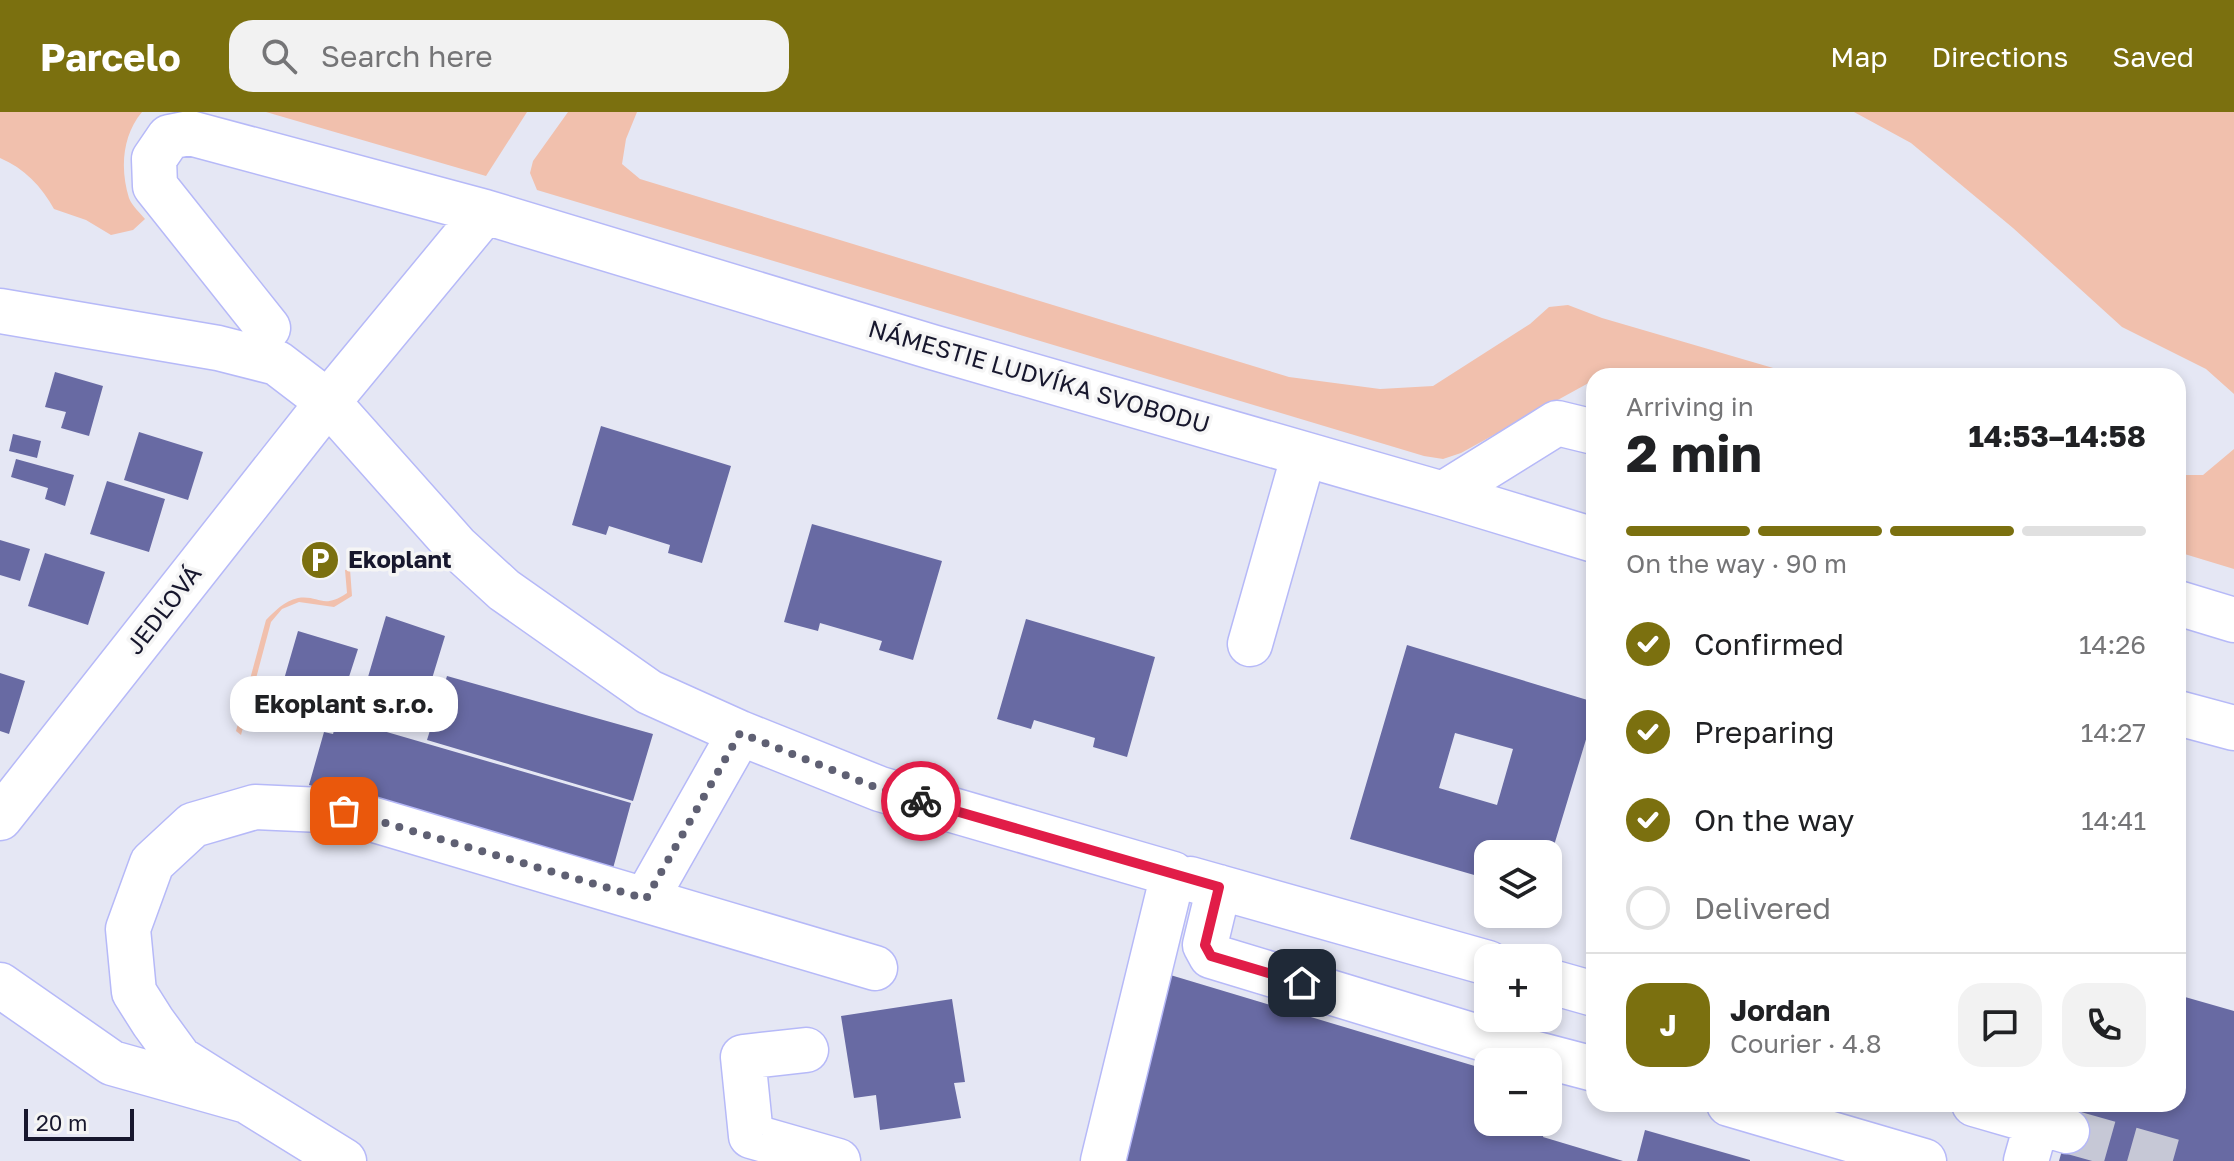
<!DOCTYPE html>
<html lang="en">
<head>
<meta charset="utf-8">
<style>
	body { margin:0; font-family:"Golos Text",sans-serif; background:#f2f2f2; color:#202124; height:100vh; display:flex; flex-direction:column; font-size:30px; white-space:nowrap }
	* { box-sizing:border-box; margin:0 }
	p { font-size:26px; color:#757577 }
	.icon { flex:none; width:44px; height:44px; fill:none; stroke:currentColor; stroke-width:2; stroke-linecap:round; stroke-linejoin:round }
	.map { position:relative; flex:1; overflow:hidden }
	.panel { position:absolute; left:1586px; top:256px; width:600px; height:744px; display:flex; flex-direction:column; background:#fff; border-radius:24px; box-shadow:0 4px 12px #0003 }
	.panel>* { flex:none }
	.fabs { position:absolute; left:1474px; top:728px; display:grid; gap:16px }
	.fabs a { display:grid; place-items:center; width:88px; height:88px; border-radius:16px; background:#fff; box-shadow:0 4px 12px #0003; font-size:40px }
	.scale { position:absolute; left:24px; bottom:20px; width:110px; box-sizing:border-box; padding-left:8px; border:4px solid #17172d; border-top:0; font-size:22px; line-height:28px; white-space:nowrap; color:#17172d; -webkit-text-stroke:6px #f5f5f5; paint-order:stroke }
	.pin { position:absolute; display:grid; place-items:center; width:68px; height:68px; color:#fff; margin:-34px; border-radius:16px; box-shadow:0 4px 12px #0006 }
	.courier { position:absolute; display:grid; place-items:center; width:80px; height:80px; margin:-40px; border:6px solid #e11d48; border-radius:50%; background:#fff; color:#222; box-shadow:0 2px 10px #0007 }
	.bubble { position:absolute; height:56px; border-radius:24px; background:#fff; box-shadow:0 4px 12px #0003; font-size:26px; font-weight:700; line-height:56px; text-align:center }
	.head em { font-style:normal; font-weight:700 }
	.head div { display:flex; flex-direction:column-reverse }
	.head { display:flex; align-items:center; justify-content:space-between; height:136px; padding:0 40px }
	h1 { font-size:52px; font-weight:700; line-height:60px }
	.bar { display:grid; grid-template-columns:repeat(4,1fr); gap:12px 8px; align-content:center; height:96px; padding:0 40px }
	.bar i { height:10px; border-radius:6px; background:#e0e0e0 }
	.bar .selected { background:#7b700f }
	.bar p { grid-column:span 4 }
	.line { display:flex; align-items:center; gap:20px; padding:0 40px; border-top:2px solid #e0e0e0 }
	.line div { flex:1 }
	.round { display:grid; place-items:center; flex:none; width:84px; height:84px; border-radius:24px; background:#f2f2f2 }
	ol { padding:0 40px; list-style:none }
	li { display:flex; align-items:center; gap:24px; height:88px }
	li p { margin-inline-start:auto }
	li .icon { padding:8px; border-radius:50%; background:#7b700f; color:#fff; stroke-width:4 }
	li:last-child { color:#757577 }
	li i { width:44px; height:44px; border:4px solid #e0e0e0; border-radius:50% }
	header { display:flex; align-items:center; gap:48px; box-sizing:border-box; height:112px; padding:0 40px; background:#7b700f; color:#fff }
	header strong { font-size:38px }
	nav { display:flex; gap:44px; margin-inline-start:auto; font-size:28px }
	.search { width:560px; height:72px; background:#f2f2f2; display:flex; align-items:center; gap:20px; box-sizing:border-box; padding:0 28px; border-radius:24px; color:#757577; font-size:30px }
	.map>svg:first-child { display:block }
	.green { fill:#f1c0ad }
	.building { fill:#686aa3; fill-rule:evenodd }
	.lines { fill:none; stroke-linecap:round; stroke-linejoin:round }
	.minor-tunnel { stroke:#c6c8d6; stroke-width:44; stroke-dasharray:44 22; stroke-linecap:butt }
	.minor-casing { stroke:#b6b9f8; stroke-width:47 }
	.minor { stroke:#fff; stroke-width:44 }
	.done { stroke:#5f6073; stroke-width:8; stroke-dasharray:0 14.4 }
	.route { stroke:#e11d48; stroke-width:10 }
	.labels { text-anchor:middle; stroke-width:7; stroke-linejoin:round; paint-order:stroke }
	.street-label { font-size:24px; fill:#17172d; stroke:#f5f5f5 }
	.poi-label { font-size:24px; font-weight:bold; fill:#17172d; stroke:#f5f5f5; text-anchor:start }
</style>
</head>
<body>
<header>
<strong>Parcelo</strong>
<div class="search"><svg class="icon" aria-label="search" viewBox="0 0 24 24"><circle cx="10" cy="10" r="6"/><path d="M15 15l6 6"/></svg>Search here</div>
<nav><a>Map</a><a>Directions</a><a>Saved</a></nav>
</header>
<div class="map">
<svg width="2234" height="1049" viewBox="0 0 2234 1049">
	<rect width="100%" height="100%" fill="#e5e7f4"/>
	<!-- green -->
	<path class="green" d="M0,0h142c-20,24 -22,57 -13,86 3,8 11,15 16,21l-12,11 -22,5 -25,-15 -32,-11c-12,-22 -30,-41 -54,-51z
		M266,0h261l-41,64z
		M568,0h69l-11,27 -4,25 18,15 649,198 91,12 53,-3 97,-62 19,-17 19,-2 34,13 199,58h-207v4l-133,73 -18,6 -19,-3 -887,-266 -7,-17 3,-12z
		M1854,0h380v282l-28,-25 -84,-42 -109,-99 -102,-85z
		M2234,337v120l-56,-17v-77h25z
		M350,457l2,27 -18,11 -35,-5 -17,7 -11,13 -30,113 -5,-4 30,-111c9,-9 18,-19 32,-22 22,-3 24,12 49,-5l-2,-23z"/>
	<!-- building -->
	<path class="building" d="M55,260l48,14 -14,50 -28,-8 5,-16 -21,-5z
		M601,314l130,40 -29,97 -34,-10 2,-8 -61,-19 -3,9 -34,-10z
		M139,320l64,20 -15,48 -64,-20z
		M13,322l28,7 -4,17 -28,-7z
		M16,347l58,16 -9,31 -20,-7 3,-11 -37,-11z
		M107,369l58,18 -16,53 -59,-18z
		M812,412l130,37 -29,99 -34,-10 3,-9 -62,-18 -2,8 -34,-9z
		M0,428l30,9 -10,32 -20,-6z
		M45,441l60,19 -17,53 -60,-19z
		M386,504l59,20 -18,59 -59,-18z
		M1026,507l129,38 -28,100 -34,-10 2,-9 -61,-18 -3,9 -34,-10z
		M298,519l60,18 -10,31 36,10 -11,38 258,75 -19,69 -295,-78 2,-6 -10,-3 15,-53 9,2 7,-24 -60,-17z
		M1407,533l187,57v11l-45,149 -1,-8h-60v25l-138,-40zM1455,621l58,16 -16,56 -58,-17z
		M0,561l25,8 -16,53 -9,-3z
		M447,564l206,58 -20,67 -206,-61z
		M1167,862l321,96v52h59l-4,15 80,24h-510z
		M2178,883l56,16v150h-175l16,-57h103z
		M952,887l13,83 -11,1 7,35 -81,12 -4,-35 -22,3 -13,-82z
		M1645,1018l105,30v1h-113z"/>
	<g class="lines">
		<!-- minor-tunnel -->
		<path class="minor-tunnel" d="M2067,1019l106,30"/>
		<defs>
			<path id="minor" d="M0,199l218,37 59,15 51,39 129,145 47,43 145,102 91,41 140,56 293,85 -70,287
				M268,216l-113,-142 -1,-27 15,-22 21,-4 295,79 447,135 511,147 151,46
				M1443,382l114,-71 37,9
				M2178,491l56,17
				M1250,532l54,-190
				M2178,601l56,15
				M0,706l328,-416 157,-190
				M1190,767l298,84
				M1219,775l-14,58 6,11 303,92 80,21
				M646,787l94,-166
				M1548,869l46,13
				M0,873l112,78 135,38 97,60
				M806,938l-63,7 8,79 87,25
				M247,989l-67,-42 -27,-37 -19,-30 -6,-63 24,-66 41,-38 62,-18 89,4 531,157
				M1729,992l195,57
				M1974,992l93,27
				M2026,1049l11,-39"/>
		</defs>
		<!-- minor casing -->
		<use href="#minor" class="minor-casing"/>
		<!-- minor -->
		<use href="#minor" class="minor"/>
	</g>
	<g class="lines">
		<!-- done -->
		<path class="done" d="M344,699l302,88 94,-166 140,56 41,12"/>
		<!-- route -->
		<path class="route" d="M921,689l298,86 -14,58 6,11 91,27"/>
	</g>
	<!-- icons -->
	<defs>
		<symbol id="parking-disc" viewBox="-11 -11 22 22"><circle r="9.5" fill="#7b700f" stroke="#f5f5f5"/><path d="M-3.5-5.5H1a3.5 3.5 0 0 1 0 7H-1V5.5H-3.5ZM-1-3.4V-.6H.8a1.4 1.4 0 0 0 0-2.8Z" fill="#fff"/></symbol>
	</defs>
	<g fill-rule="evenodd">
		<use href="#parking-disc" x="298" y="426" width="44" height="44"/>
	</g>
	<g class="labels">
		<!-- street labels -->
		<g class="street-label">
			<text transform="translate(1039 265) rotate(16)" y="8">NÁMESTIE LUDVÍKA SVOBODU</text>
			<text transform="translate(164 498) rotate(-52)" y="8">JEDĽOVÁ</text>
		</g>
		<!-- poi labels -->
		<g class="poi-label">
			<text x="348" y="456">Ekoplant</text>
		</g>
	</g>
</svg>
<div class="fabs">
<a><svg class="icon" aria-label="layers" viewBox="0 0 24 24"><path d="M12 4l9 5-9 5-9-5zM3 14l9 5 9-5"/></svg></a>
<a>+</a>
<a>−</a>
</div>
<div class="scale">20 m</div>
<div class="pin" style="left:344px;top:699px;background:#ea580c"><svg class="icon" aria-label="bag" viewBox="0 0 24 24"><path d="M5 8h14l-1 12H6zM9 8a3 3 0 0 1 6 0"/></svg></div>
<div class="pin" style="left:1302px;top:871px;background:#1f2937"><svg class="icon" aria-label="home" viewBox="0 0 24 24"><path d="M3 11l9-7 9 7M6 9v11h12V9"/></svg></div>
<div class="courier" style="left:921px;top:689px"><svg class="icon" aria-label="bike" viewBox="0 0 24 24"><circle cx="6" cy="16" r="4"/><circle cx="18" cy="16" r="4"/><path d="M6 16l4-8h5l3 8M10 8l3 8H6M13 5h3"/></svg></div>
<div class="bubble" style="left:230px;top:564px;width:228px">Ekoplant s.r.o.</div>
<section class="panel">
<div class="head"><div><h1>2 min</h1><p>Arriving in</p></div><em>14:53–14:58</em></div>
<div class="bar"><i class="selected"></i><i class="selected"></i><i class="selected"></i><i></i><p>On the way · 90 m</p></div>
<ol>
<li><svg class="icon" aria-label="check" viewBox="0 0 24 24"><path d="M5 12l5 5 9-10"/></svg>Confirmed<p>14:26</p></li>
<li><svg class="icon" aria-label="check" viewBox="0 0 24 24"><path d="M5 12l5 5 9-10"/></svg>Preparing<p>14:27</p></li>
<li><svg class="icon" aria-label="check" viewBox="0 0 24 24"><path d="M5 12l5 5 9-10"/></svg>On the way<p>14:41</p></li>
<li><i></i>Delivered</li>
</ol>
<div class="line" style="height:144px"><b class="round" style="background:#7b700f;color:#fff">J</b><div><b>Jordan</b><p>Courier · 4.8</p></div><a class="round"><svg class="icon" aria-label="chat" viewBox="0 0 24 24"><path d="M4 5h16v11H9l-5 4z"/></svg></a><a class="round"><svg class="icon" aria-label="phone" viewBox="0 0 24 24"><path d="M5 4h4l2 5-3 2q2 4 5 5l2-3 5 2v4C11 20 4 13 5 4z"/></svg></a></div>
</section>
</div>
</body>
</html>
